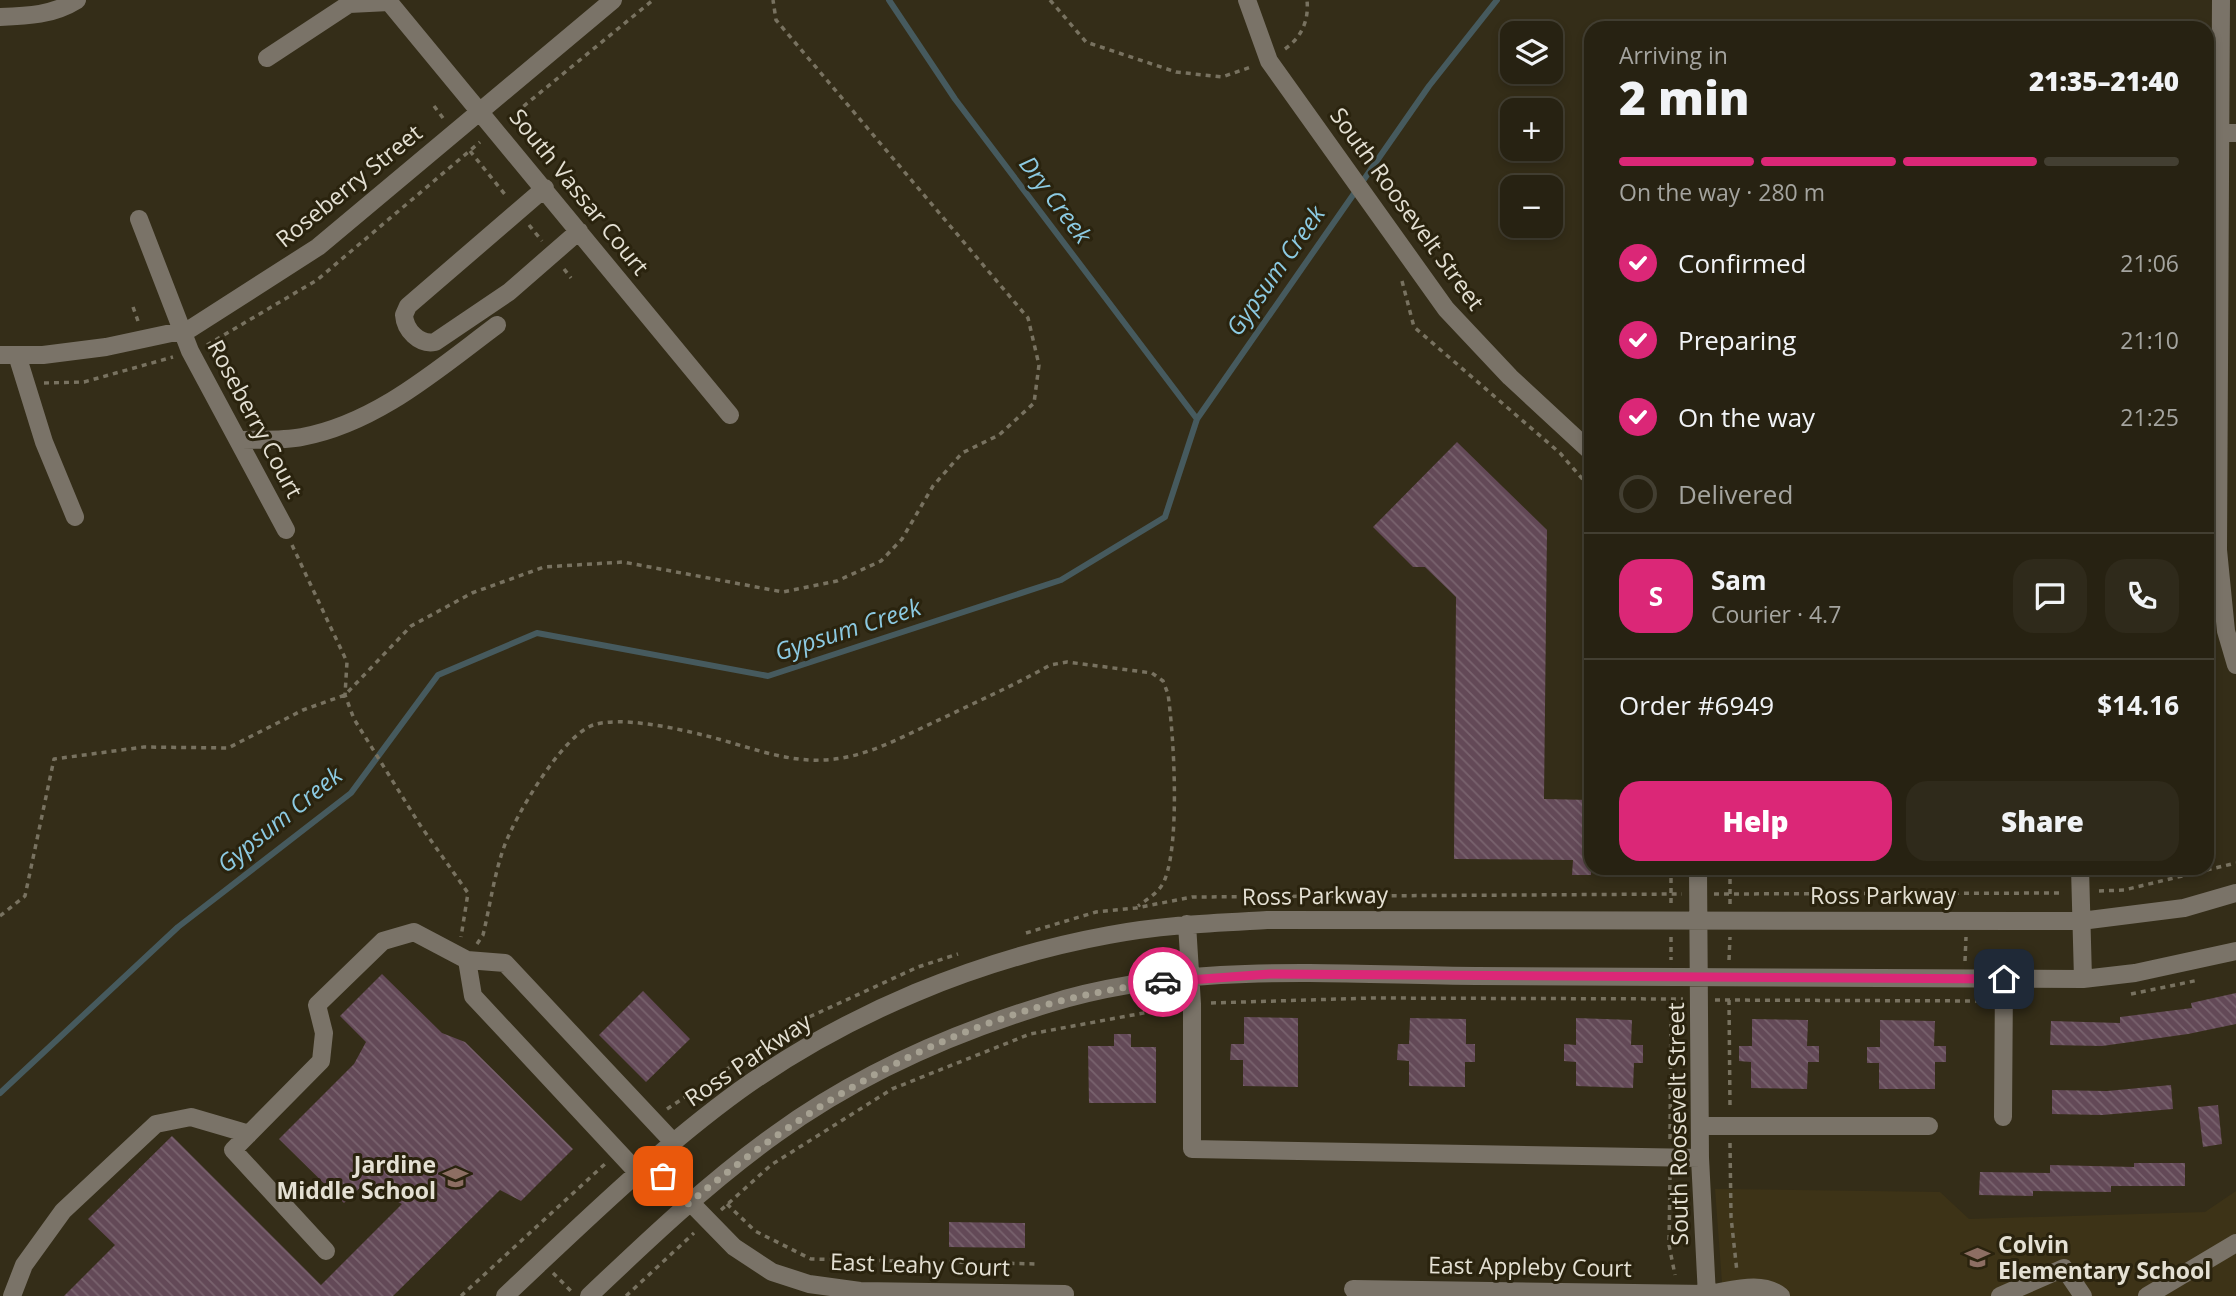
<!DOCTYPE html>
<html lang="en">
<head>
<meta charset="utf-8">
<style>
	body { margin:0; font-family:"Open Sans",sans-serif; background:#2f2a1b; color:#f1f3f6; height:100vh; display:flex; flex-direction:column; font-size:26px; white-space:nowrap }
	* { box-sizing:border-box; margin:0 }
	p { font-size:23px; color:#a4a49f }
	.icon { flex:none; width:38px; height:38px; fill:none; stroke:currentColor; stroke-width:2; stroke-linecap:round; stroke-linejoin:round }
	.map { position:relative; flex:1; overflow:hidden }
	.side { position:absolute; left:1584px; top:21px; width:630px; height:854px; display:flex; flex-direction:column; background:#272212; border-radius:21px; box-shadow:0 4px 10px #0003,0 0 0 2px #433f32 }
	.side>* { flex:none }
	.tools { position:absolute; left:1500px; top:21px; display:grid; gap:14px }
	.tools a { display:grid; place-items:center; width:63px; height:63px; border-radius:14px; background:#272212; box-shadow:0 4px 10px #0003,0 0 0 2px #433f32; font-size:35px }
	.pin { position:absolute; display:grid; place-items:center; width:60px; height:60px; color:#fff; margin:-30px; border-radius:14px; box-shadow:0 4px 10px #0006 }
	.courier { position:absolute; display:grid; place-items:center; width:70px; height:70px; margin:-35px; border:5px solid #db2777; border-radius:50%; background:#fff; color:#222; box-shadow:0 2px 9px #0007 }
	.head em { font-style:normal; font-weight:800 }
	.head div { display:flex; flex-direction:column-reverse }
	.head { display:flex; align-items:center; justify-content:space-between; height:119px; padding:0 35px }
	h1 { font-size:46px; font-weight:800; line-height:52px }
	.bar { display:grid; grid-template-columns:repeat(4,1fr); gap:10px 7px; align-content:center; height:84px; padding:0 35px }
	.bar i { height:9px; border-radius:5px; background:#433f32 }
	.bar .active { background:#db2777 }
	.bar p { grid-column:span 4 }
	.line { display:flex; align-items:center; gap:18px; padding:0 35px; border-top:2px solid #433f32 }
	.line div { flex:1 }
	.round { display:grid; place-items:center; flex:none; width:74px; height:74px; border-radius:21px; background:#2f2a1b }
	ol { padding:0 35px; list-style:none }
	li { display:flex; align-items:center; gap:21px; height:77px }
	li p { margin-inline-start:auto }
	li .icon { padding:7px; border-radius:50%; background:#db2777; color:#fff; stroke-width:4 }
	li:last-child { color:#a4a49f }
	li i { width:38px; height:38px; border:4px solid #433f32; border-radius:50% }
	.primary-button { display:flex; gap:14px; margin-top:auto; padding:14px 35px }
	.primary-button a { flex:1; height:80px; border-radius:21px; background:#db2777; color:#fff; font-size:28px; font-weight:800; line-height:80px; text-align:center }
	.primary-button a+a { background:#2f2a1b; color:#f1f3f6 }
	.map>svg:first-child { display:block }
	.built { fill:#3d3317 }
	.lines { fill:none; stroke-linecap:round; stroke-linejoin:round }
	.stream { stroke:#465a5e; stroke-width:6 }
	.building { fill:url(#building-back-hatch) }
	.path { stroke:#787260; stroke-width:3.5; stroke-dasharray:5 5; stroke-linecap:butt }
	.minor { stroke:#7a7368; stroke-width:18 }
	.done { stroke:#a6a192; stroke-width:7; stroke-dasharray:0 12.6 }
	.route { stroke:#db2777; stroke-width:9 }
	.labels { text-anchor:middle; stroke-width:6; stroke-linejoin:round; paint-order:stroke }
	.street-label { font-size:23px; fill:#e4e0d3; stroke:#2a230e }
	.poi-label { font-size:23px; font-weight:bold; fill:#e4e0d3; stroke:#2a230e; text-anchor:end }
	.water-label { font-size:24px; font-style:italic; fill:#8ccae2; stroke:#2a230e }
</style>
</head>
<body>
<div class="map">
<svg width="2236" height="1296" viewBox="0 0 2236 1296">
	<defs>
		<pattern id="building-back-hatch" width="6" height="6" patternUnits="userSpaceOnUse" patternTransform="scale(1.75)"><rect width="6" height="6" fill="#634957"/><path d="M-1 5l2 2M0 0l6 6M5-1l2 2" fill="none" stroke="#79636e"/></pattern>
	</defs>
	<rect width="100%" height="100%" fill="#342d18"/>
	<!-- built -->
	<path class="built" d="M1715,1189l225,3 29,27 236,-7 31,-21v105h-513z"/>
	<g class="lines">
		<!-- stream -->
		<path class="stream" d="M889,0l66,99 242,320
			M0,1093l178,-166 173,-134 87,-118 99,-42 231,43 293,-96 104,-63 32,-98 232,-333 68,-86"/>
	</g>
	<!-- building -->
	<path class="building" d="M1457,442l90,88 -3,269 47,1v75h-19l1,-15 -119,-1 2,-262 -31,-30h-12l-40,-40z
		M382,974l60,59 23,9 108,107 -52,52 -21,-11 -107,106h-329l51,-51 -27,-26 84,-83 149,149 81,-81 -38,-20 -20,19 -65,-64 75,-75 12,-22 -26,-26z
		M643,991l47,48 -44,43 -47,-47z
		M2236,993v31l-48,10 -86,12 -52,-1 1,-24 69,2v-6l72,-9 -1,-5z
		M1244,1017l54,1v69l-55,-1v-26h-13l1,-16h13z
		M1410,1018l56,1v25h9v18h-10v25l-56,-1v-25l-12,-1 1,-16h11z
		M1576,1018l56,2 -1,25h12v18h-9l-1,25 -57,-2v-24l-12,-1v-17l12,1z
		M1752,1019l56,1 -1,26h12v16h-11l-1,27 -56,-1v-26l-12,-1v-15h13z
		M1880,1020l55,1 -1,25h12v16h-11v27h-56v-26h-12v-16h13z
		M1114,1034h17v13h25v56h-67l-1,-57h26z
		M2171,1085l2,24 -71,6 -50,-1v-24l55,1z
		M2218,1105l4,39 -19,3 -5,-40z
		M2134,1163h51v23h-74v6l-78,-1v5l-54,-1 1,-23 70,1v-8l84,2z
		M949,1222l76,1v25l-76,-1z"/>
	<g class="lines">
		<!-- path -->
		<path class="path" d="M1050,0l36,42 90,30 46,5 29,-10
			M1285,49c17,-12 24,-29 22,-49
			M434,106l9,12
			M508,119l145,-119
			M470,151l37,46
			M529,225l13,16
			M564,269l7,9
			M1402,281l12,46 146,126 31,36
			M133,307l5,14
			M207,345l110,-65 163,-138
			M44,383l40,-1 89,-25
			M292,545l55,117 -2,33 9,24 66,106 48,68 -7,44
			M1671,868v36
			M2099,891l25,-1 112,-27
			M1714,894l350,-1
			M1730,904v-36
			M0,916l25,-20 29,-137 90,-12 84,1 75,-38 42,-15 66,-69 61,-33 72,-26 79,-5 160,30 54,-11 44,-20 21,-22 31,-53 29,-33 37,-18 35,-32 5,-38 -11,-47 -252,-298 -3,-20
			M1026,933l70,-21 40,-4 56,-11 490,-3
			M1671,937v23
			M477,944l6,-9c7,-29 11,-60 21,-88 11,-31 58,-111 89,-122 27,-9 82,3 110,10 38,9 80,27 119,25 43,-1 81,-24 119,-41 37,-18 74,-34 109,-54l17,-3 85,11 11,8 5,13c6,43 12,147 -3,185 -5,13 -16,19 -27,27
			M1729,960l1,-23
			M1965,961l1,-24
			M2131,994l68,-14
			M1715,1000l272,1
			M1729,1000l1,107
			M1211,1003l160,-5 312,1
			M667,1109l129,-86 122,-56 40,-13
			M1670,1139l1,-139
			M1730,1143l1,74 6,55
			M1670,1175l-1,70 6,30
			M727,1204l28,27 56,28 228,5
			M721,1210l50,-45 121,-76 138,-55 146,-27
			M553,1273l19,19
			M461,1296l145,-133
			M626,1296l68,-63"/>
		<!-- minor -->
		<path class="minor" d="M1247,0l22,61 177,248 64,68 81,75
			M2221,0l-3,550 8,81 10,34
			M0,17c28,-1 53,-2 77,-17
			M267,58l82,-54 40,-2 341,413
			M2207,133h29
			M545,188l-137,118 -4,9c1,15 15,30 31,27l74,-50 70,-61
			M139,219l51,132 96,179
			M0,355h43l63,-8 84,-18 128,-82 295,-247
			M17,355l27,87 31,75
			M238,440c21,-1 44,1 64,-3 75,-14 136,-68 195,-112
			M1698,868l2,290 7,138
			M2080,868l3,111
			M1187,924l5,80v145l508,9
			M467,960l6,36 166,178
			M2003,1117l1,-138
			M1700,1126h229
			M651,1162l83,85 38,25 37,12 51,7 205,3
			M326,1251l-93,-101 88,-89 3,-28 -7,-28 66,-64 31,-9 53,28 38,3 169,180
			M1353,1289l354,5c24,-3 54,-14 74,2
			M12,1296l12,-31 39,-54 93,-87 35,-7 58,17
			M505,1296c76,-71 151,-145 235,-206 108,-77 238,-131 369,-155 52,-10 105,-12 158,-15l814,1 103,-13 52,-15
			M589,1296c60,-57 120,-114 187,-162 81,-59 177,-101 272,-130 136,-43 288,-29 428,-28 202,1 404,2 607,3l52,-6 101,-22
			M2000,1296l64,-28 19,28
			M2147,1296l89,-53"/>
	</g>
	<g class="lines">
		<!-- done -->
		<path class="done" d="M663,1176l25,28c141,-118 290,-200 475,-222"/>
		<!-- route -->
		<path class="route" d="M1163,982l107,-8 734,5"/>
	</g>
	<!-- icons -->
	<defs>
		<symbol id="school-bare" viewBox="-9 -9 18 18"><path d="M0-5L7-2L0 1L-7-2ZM-4 1L0 2.5L4 1V4Q0 6-4 4Z" fill="#8d6e63" stroke="#2a230e" stroke-width="2.5" paint-order="stroke"/></symbol>
	</defs>
	<g fill-rule="evenodd">
		<use href="#school-bare" x="438" y="1160" width="35" height="35"/>
		<use href="#school-bare" x="1960" y="1240" width="35" height="35"/>
	</g>
	<g class="labels">
		<!-- street labels -->
		<g class="street-label">
			<text transform="translate(349 186) rotate(-39)" y="8">Roseberry Street</text>
			<text transform="translate(579 192) rotate(51)" y="8">South Vassar Court</text>
			<text transform="translate(1407 209) rotate(54)" y="8">South Roosevelt Street</text>
			<text transform="translate(255 419) rotate(62)" y="8">Roseberry Court</text>
			<text transform="translate(1315 896) rotate(-1)" y="8">Ross Parkway</text>
			<text x="1883" y="904">Ross Parkway</text>
			<text transform="translate(748 1060) rotate(-34)" y="8">Ross Parkway</text>
			<text transform="translate(1678 1124) rotate(-91)" y="8">South Roosevelt Street</text>
			<text transform="translate(920 1265) rotate(2)" y="8">East Leahy Court</text>
			<text transform="translate(1530 1267) rotate(1)" y="8">East Appleby Court</text>
		</g>
		<!-- poi labels -->
		<g class="poi-label">
			<text x="436" y="1173">Jardine<tspan x="436" dy="26">Middle School</tspan></text>
			<text x="1998" y="1253" text-anchor="start">Colvin<tspan x="1998" dy="26">Elementary School</tspan></text>
		</g>
		<!-- water labels -->
		<g class="water-label">
			<text transform="translate(1055 200) rotate(53)" y="8">Dry Creek</text>
			<text transform="translate(1276 271) rotate(-55)" y="8">Gypsum Creek</text>
			<text transform="translate(848 630) rotate(-18)" y="8">Gypsum Creek</text>
			<text transform="translate(280 820) rotate(-39)" y="8">Gypsum Creek</text>
		</g>
	</g>
</svg>
<div class="tools">
<a><svg class="icon" aria-label="layers" viewBox="0 0 24 24"><path d="M12 4l9 5-9 5-9-5zM3 14l9 5 9-5"/></svg></a>
<a>+</a>
<a>−</a>
</div>
<div class="pin" style="left:663px;top:1176px;background:#ea580c"><svg class="icon" aria-label="bag" viewBox="0 0 24 24"><path d="M5 8h14l-1 12H6zM9 8a3 3 0 0 1 6 0"/></svg></div>
<div class="pin" style="left:2004px;top:979px;background:#1f2937"><svg class="icon" aria-label="home" viewBox="0 0 24 24"><path d="M3 11l9-7 9 7M6 9v11h12V9"/></svg></div>
<div class="courier" style="left:1163px;top:982px"><svg class="icon" aria-label="car" viewBox="0 0 24 24"><path d="M5 17H2v-5l4-1 3-4h7l3 4 3 1v5h-3M9 17h6M6 11h13"/><circle cx="7" cy="17" r="2"/><circle cx="17" cy="17" r="2"/></svg></div>
<section class="side">
<div class="head"><div><h1>2 min</h1><p>Arriving in</p></div><em>21:35–21:40</em></div>
<div class="bar"><i class="active"></i><i class="active"></i><i class="active"></i><i></i><p>On the way · 280 m</p></div>
<ol>
<li><svg class="icon" aria-label="check" viewBox="0 0 24 24"><path d="M5 12l5 5 9-10"/></svg>Confirmed<p>21:06</p></li>
<li><svg class="icon" aria-label="check" viewBox="0 0 24 24"><path d="M5 12l5 5 9-10"/></svg>Preparing<p>21:10</p></li>
<li><svg class="icon" aria-label="check" viewBox="0 0 24 24"><path d="M5 12l5 5 9-10"/></svg>On the way<p>21:25</p></li>
<li><i></i>Delivered</li>
</ol>
<div class="line" style="height:126px"><b class="round" style="background:#db2777;color:#fff">S</b><div><b>Sam</b><p>Courier · 4.7</p></div><a class="round"><svg class="icon" aria-label="chat" viewBox="0 0 24 24"><path d="M4 5h16v11H9l-5 4z"/></svg></a><a class="round"><svg class="icon" aria-label="phone" viewBox="0 0 24 24"><path d="M5 4h4l2 5-3 2q2 4 5 5l2-3 5 2v4C11 20 4 13 5 4z"/></svg></a></div>
<div class="line" style="height:91px"><div>Order #6949</div><b>$14.16</b></div>
<div class="primary-button"><a>Help</a><a>Share</a></div>
</section>
</div>
</body>
</html>
